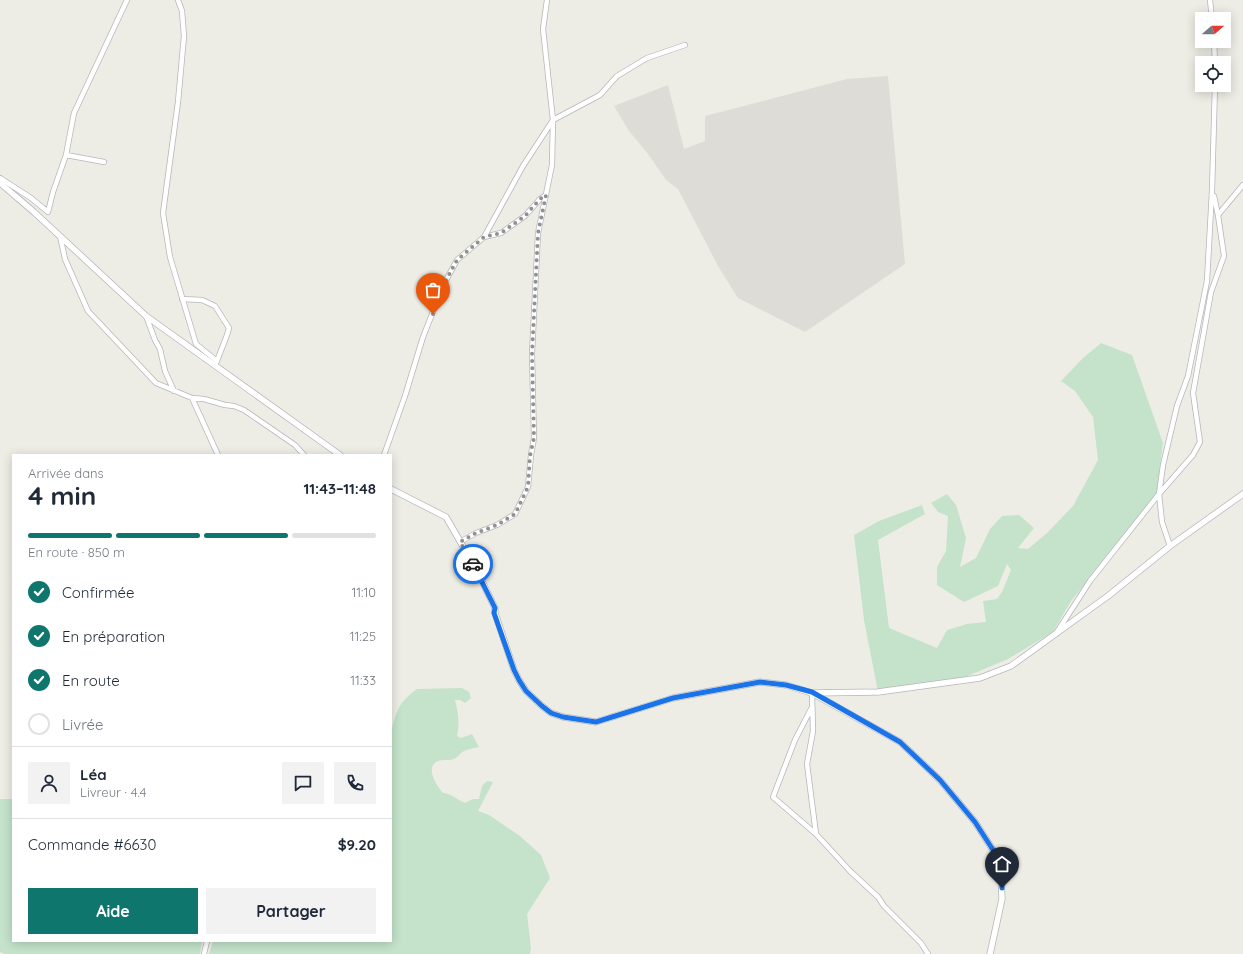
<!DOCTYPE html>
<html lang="fr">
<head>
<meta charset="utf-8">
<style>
	body { margin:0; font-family:Quicksand,sans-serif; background:#f2f2f3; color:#1f2937; height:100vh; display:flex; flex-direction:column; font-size:15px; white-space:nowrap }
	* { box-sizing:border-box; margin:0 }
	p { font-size:13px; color:#747a83 }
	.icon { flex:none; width:22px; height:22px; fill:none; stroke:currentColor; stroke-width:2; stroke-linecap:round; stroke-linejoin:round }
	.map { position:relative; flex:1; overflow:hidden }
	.side { position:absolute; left:12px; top:454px; width:380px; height:488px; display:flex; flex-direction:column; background:#fff; border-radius:0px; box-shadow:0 2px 10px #0003 }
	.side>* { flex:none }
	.needle { width:26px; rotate:70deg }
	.fabs { position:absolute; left:1195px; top:12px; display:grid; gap:8px }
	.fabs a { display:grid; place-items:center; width:36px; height:36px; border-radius:0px; background:#fff; box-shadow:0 2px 10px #0003; font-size:20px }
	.pin { position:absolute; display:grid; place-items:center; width:34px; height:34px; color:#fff; margin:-41px -17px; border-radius:50% 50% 50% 0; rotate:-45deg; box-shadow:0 0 4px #0007 }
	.pin .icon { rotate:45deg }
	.courier { position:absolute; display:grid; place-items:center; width:40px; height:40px; margin:-20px; border:3px solid #1a73e8; border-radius:50%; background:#fff; color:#222; box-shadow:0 1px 5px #0007 }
	.overview em { font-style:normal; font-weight:700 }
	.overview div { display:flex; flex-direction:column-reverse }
	.overview { display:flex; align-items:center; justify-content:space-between; height:68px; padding:0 16px }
	h1 { font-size:26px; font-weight:700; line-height:30px }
	.bar { display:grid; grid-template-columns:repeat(4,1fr); gap:6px 4px; align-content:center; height:48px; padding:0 16px }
	.bar i { height:5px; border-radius:3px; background:#e0e1e3 }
	.bar .selected { background:#0f766e }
	.bar p { grid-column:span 4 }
	.line { display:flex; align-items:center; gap:10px; padding:0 16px; border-top:1px solid #e0e1e3 }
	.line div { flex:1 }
	.round { display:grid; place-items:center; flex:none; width:42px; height:42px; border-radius:0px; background:#f2f2f3 }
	ol { padding:0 16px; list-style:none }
	li { display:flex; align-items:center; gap:12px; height:44px }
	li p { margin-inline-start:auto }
	li .icon { padding:4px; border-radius:50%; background:#0f766e; color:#fff; stroke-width:4 }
	li:last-child { color:#747a83 }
	li i { width:22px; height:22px; border:2px solid #e0e1e3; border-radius:50% }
	.cta { display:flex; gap:8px; margin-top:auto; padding:8px 16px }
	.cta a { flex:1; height:46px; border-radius:0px; background:#0f766e; color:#fff; font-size:16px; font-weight:700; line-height:46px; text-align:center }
	.cta a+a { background:#f2f2f3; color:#1f2937 }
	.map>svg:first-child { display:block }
	.industrial { fill:#dddcd7 }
	.green { fill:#c4e3ca }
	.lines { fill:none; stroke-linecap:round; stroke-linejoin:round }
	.minor-casing { stroke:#b5b6bb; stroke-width:6 }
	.tertiary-casing { stroke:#b5b6bb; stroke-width:7 }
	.minor { stroke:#fff; stroke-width:4.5 }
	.tertiary { stroke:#fff; stroke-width:5.5 }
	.done { stroke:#909191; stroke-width:4; stroke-dasharray:0 7.2 }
	.route { stroke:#1a73e8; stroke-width:5 }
</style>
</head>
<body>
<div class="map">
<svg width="1243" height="954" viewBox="0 0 1243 954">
	<rect width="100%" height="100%" fill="#eeede5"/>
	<!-- industrial -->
	<path class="industrial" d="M888,76l17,188 -100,68 -67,-34 -20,-32 -40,-77 -12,-9 -18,-26 -19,-23 -15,-25 54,-21 16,64 21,-8v-25l142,-37z"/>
	<!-- green -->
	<path class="green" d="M1101,343l31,12 31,88 -7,53 -85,105 -18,31 -45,27 -45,19 -85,14 -14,-72 -10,-85 25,-14 43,-16 3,9 -47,26 11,88 48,20 10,-18 20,-6 19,-2 -3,-21 14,-2 5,-7 9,-22 -4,-6 -9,22 -34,16 -27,-17v-18l9,-16 2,-35 -10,-4 -7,-9 16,-9 9,11 10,33 -6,29 16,-9 14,-29 12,-13 17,-1 15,13 -16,20 10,1 19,-16 26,-27 25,-46 -5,-43 -18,-26 -14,-10 22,-23z
		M462,688l7,4 2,6 -6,5 -5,-3h-5c3,12 5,23 2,36l4,2 11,-4 7,13c-5,1 -11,2 -15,4 -4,2 -6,6 -10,8 -5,2 -11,0 -16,2 -14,6 -1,25 5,32 7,0 15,7 22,10l8,-4h6l3,-13 5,-5 6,1 -15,29 11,4 31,21 21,19 9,23 -23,36 4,34 -1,6h-321l4,-13h178v-209c6,-22 7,-29 26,-43z
		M0,799h13v142h189l-2,13h-195l-5,-2z"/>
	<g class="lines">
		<defs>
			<path id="minor" d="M178,0l4,11 2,25 -6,66 -15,111 7,44 26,87 21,17 -2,4
				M1210,0l2,19
				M1214,41l1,22
				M66,155l38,7
				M0,178l31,20 17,14 5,-20 13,-37 8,-42 53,-113
				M1218,215l25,-30
				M60,236l5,23 23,52 68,72 36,15 12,1 21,6 9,1 10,4 51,35 9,10
				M484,237l17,-4 24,-17 15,-17 6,-4
				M182,299l20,1 13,6 14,22 -2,7 -10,26
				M146,316l9,24 5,9 5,22 9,20
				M192,398l26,57
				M384,455l21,-59 18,-59 21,-53 13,-24 27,-23 39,-71 30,-46 -10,-91 4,-29
				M460,542l16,-9 21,-8 18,-11 13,-27 3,-32 3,-17 -2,-84 6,-121 14,-68 1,-45 47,-25 17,-19 30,-18 38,-13
				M1170,546l-8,-24 -3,-28 34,-39 7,-13 -7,-49 18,-101 13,-36 -6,-41 -4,-19
				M1057,632l33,-51 69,-87 4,-29 14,-59 11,-30 19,-95 5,-90 3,-106
				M812,693l1,38 -6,33 9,70
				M812,707l-17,33 -22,57 43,37 34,37 28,26 6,9 37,37 7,11
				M204,954l3,-13"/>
			<path id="tertiary" d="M0,183l34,29 112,104 194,139
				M391,489l55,28 30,52 19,39v5l19,57 5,10 7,11 16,15 9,7 12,4 33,5 77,-24 87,-16 26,3 26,8 88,49 40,38 35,42 20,31 6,23 1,23 -12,55
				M812,693l66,-1 102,-14 31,-12 97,-70 62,-50 73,-52"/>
		</defs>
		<!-- minor casing -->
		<use href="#minor" class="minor-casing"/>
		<!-- tertiary casing -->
		<use href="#tertiary" class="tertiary-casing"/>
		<!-- minor -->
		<use href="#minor" class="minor"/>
		<!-- tertiary -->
		<use href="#tertiary" class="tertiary"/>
	</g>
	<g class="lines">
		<!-- done -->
		<path class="done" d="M433,314l11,-30 13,-24 27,-23 17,-4 24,-17 15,-17 6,-4 -8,38 -6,121 2,84 -4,18 -2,31 -13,27 -18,11 -21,8 -16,9 13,22"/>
		<!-- route -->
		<path class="route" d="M473,564l22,44 -1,5 20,57 5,10 7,11 16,15 9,7 12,4 33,5 77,-24 87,-16 26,3 26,7 88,50 40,38 35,42 20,31 6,23 1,12"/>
	</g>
</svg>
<div class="fabs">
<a><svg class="needle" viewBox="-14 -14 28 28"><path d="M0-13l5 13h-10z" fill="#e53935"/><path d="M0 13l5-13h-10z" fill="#747a83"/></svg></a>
<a><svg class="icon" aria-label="locate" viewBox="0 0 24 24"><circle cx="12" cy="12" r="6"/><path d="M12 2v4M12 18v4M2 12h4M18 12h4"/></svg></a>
</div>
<div class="pin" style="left:433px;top:314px;background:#ea580c"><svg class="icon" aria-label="bag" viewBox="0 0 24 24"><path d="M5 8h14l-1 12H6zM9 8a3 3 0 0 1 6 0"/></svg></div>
<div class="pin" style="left:1002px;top:888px;background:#1f2937"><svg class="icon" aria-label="home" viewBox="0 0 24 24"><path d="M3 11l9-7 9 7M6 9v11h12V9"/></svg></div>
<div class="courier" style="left:473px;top:564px"><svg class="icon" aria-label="car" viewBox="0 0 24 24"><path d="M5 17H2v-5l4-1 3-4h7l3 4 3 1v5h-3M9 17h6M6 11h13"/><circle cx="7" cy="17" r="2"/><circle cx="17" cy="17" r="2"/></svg></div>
<section class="side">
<div class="overview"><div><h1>4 min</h1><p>Arrivée dans</p></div><em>11:43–11:48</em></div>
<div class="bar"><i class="selected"></i><i class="selected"></i><i class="selected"></i><i></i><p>En route · 850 m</p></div>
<ol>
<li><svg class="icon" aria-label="check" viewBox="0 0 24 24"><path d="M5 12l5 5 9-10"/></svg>Confirmée<p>11:10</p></li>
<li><svg class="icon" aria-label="check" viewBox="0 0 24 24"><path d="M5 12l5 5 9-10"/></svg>En préparation<p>11:25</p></li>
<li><svg class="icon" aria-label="check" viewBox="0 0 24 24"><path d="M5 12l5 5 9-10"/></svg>En route<p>11:33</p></li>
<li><i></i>Livrée</li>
</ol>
<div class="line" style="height:72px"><a class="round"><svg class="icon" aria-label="person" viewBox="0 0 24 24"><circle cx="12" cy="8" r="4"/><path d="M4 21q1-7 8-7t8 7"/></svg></a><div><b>Léa</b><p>Livreur · 4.4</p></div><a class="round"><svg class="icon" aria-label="chat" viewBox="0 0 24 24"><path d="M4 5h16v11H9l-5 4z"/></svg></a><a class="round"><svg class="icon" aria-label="phone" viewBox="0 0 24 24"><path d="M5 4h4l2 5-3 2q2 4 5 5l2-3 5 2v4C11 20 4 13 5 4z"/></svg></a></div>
<div class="line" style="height:52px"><div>Commande #6630</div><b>$9.20</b></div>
<div class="cta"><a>Aide</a><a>Partager</a></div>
</section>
</div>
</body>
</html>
